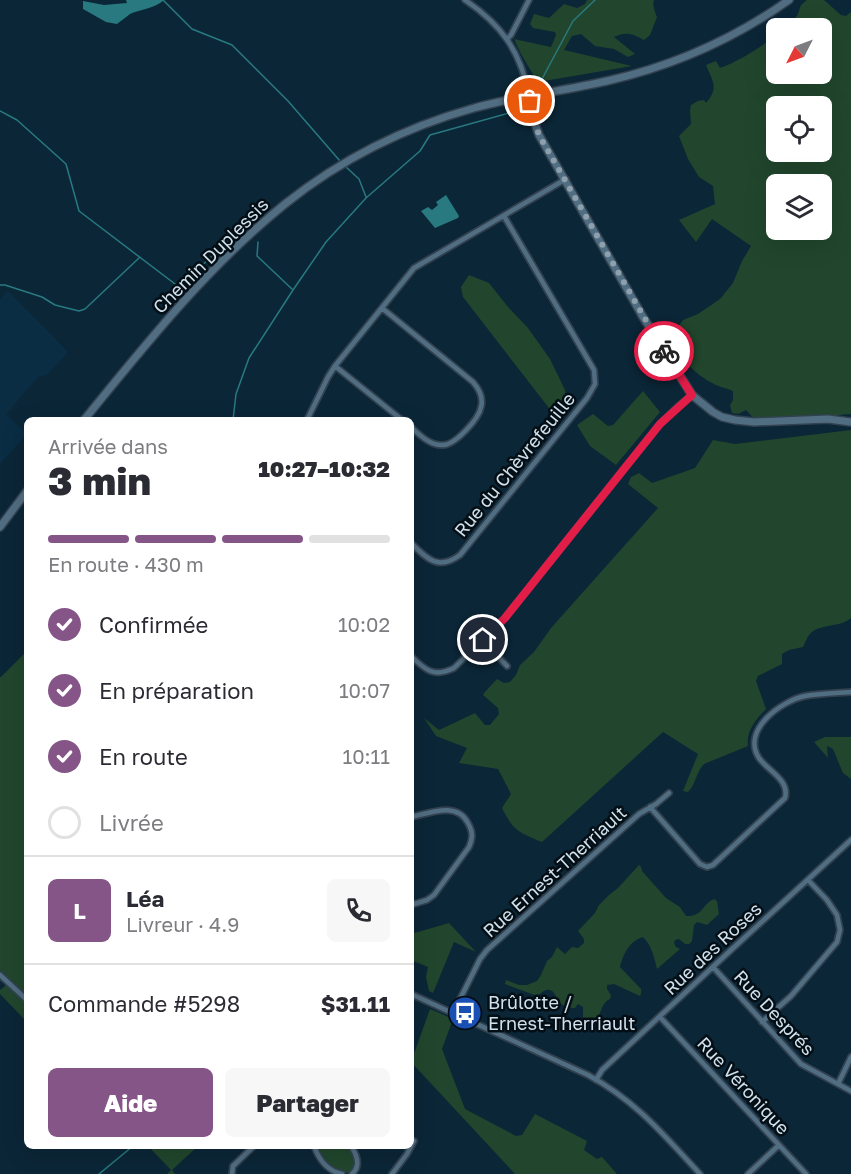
<!DOCTYPE html>
<html lang="fr">
<head>
<meta charset="utf-8">
<style>
	body { margin:0; font-family:"Golos Text",sans-serif; background:#f7f7f7; color:#2b2b33; height:100vh; display:flex; flex-direction:column; font-size:22px; white-space:nowrap }
	* { box-sizing:border-box; margin:0 }
	p { font-size:20px; color:#7c7c81 }
	.icon { flex:none; width:33px; height:33px; fill:none; stroke:currentColor; stroke-width:2; stroke-linecap:round; stroke-linejoin:round }
	.map { position:relative; flex:1; overflow:hidden }
	.sheet { position:absolute; left:24px; top:417px; width:390px; height:732px; display:flex; flex-direction:column; background:#fff; border-radius:9px; box-shadow:0 6px 24px #0002 }
	.sheet>* { flex:none }
	.needle { width:39px; rotate:228deg }
	.fabs { position:absolute; left:766px; top:18px; display:grid; gap:12px }
	.fabs a { display:grid; place-items:center; width:66px; height:66px; border-radius:9px; background:#fff; box-shadow:0 6px 24px #0002; font-size:30px }
	.pin { position:absolute; display:grid; place-items:center; width:51px; height:51px; color:#fff; margin:-26px; border:3px solid #fff; border-radius:50%; box-shadow:0 2px 6px #0007 }
	.courier { position:absolute; display:grid; place-items:center; width:60px; height:60px; margin:-30px; border:4px solid #e11d48; border-radius:50%; background:#fff; color:#222; box-shadow:0 2px 8px #0007 }
	.headline em { font-style:normal; font-weight:800 }
	.headline div { display:flex; flex-direction:column-reverse }
	.headline { display:flex; align-items:center; justify-content:space-between; height:102px; padding:0 24px }
	h1 { font-size:39px; font-weight:800; line-height:45px }
	.bar { display:grid; grid-template-columns:repeat(4,1fr); gap:9px 6px; align-content:center; height:72px; padding:0 24px }
	.bar i { height:8px; border-radius:4px; background:#e1e1e2 }
	.bar .active { background:#855588 }
	.bar p { grid-column:span 4 }
	.line { display:flex; align-items:center; gap:15px; padding:0 24px; border-top:2px solid #e1e1e2 }
	.line div { flex:1 }
	.round { display:grid; place-items:center; flex:none; width:63px; height:63px; border-radius:9px; background:#f7f7f7 }
	ol { padding:0 24px; list-style:none }
	li { display:flex; align-items:center; gap:18px; height:66px }
	li p { margin-inline-start:auto }
	li .icon { padding:6px; border-radius:50%; background:#855588; color:#fff; stroke-width:4 }
	li:last-child { color:#7c7c81 }
	li i { width:33px; height:33px; border:3px solid #e1e1e2; border-radius:50% }
	.button { display:flex; gap:12px; margin-top:auto; padding:12px 24px }
	.button a { flex:1; height:69px; border-radius:9px; background:#855588; color:#fff; font-size:24px; font-weight:800; line-height:69px; text-align:center }
	.button a+a { background:#f7f7f7; color:#2b2b33 }
	.map>svg:first-child { display:block }
	.built { fill:#0a2d44 }
	.green { fill:#21462d; fill-rule:evenodd }
	.water { fill:#287a80 }
	.lines { fill:none; stroke-linecap:round; stroke-linejoin:round }
	.stream { stroke:#287a80; stroke-width:1.5 }
	.street-casing { stroke:#324150; stroke-width:8 }
	.secondary-casing { stroke:#324150; stroke-width:10 }
	.street { stroke:#516d81; stroke-width:4.5 }
	.secondary { stroke:#516d81; stroke-width:7 }
	.done { stroke:#8ca0ad; stroke-width:6; stroke-dasharray:0 10.8 }
	.route { stroke:#e11d48; stroke-width:8 }
	.labels { text-anchor:middle; stroke-width:5; stroke-linejoin:round; paint-order:stroke }
	.street-label { font-size:18px; fill:#d1e1ed; stroke:#040e15 }
	.poi-label { font-size:18px; fill:#d1e1ed; stroke:#040e15; text-anchor:start }
</style>
</head>
<body>
<div class="map">
<svg width="851" height="1174" viewBox="0 0 851 1174">
	<rect width="100%" height="100%" fill="#0b2637"/>
	<!-- built -->
	<path class="built" d="M8,291l60,61 -21,23 -9,2 -32,37 21,20 -27,30v-164z"/>
	<!-- green -->
	<path class="green" d="M587,0h67c-2,5 1,12 3,17l-7,18 -6,5c-11,-6 -17,-9 -30,-3l21,17 -7,3 -14,-8 -19,-3 -14,-12 -9,2 -8,14 68,16 -88,15h-7l-16,-27 -7,-15 37,8 5,-12 -1,-3 -22,-4 -3,-4 4,-10 15,4 15,-14 13,4 8,-4z
		M807,0h17l17,15 5,1 5,-4v402l-94,8 -11,-12 -8,4 -6,-1 -2,-8 3,-5v-9c-6,-3 -11,-3 -17,-6 -24,-12 -33,-25 -46,-47l13,-18 15,-6 22,-15 13,-16 9,-22 9,-15 -39,-27 -16,23 -17,-22 36,-16 -2,-18 -14,-9 -11,-18 -9,-23 12,-12 -1,-14 1,-5 7,-4 6,-1 2,3c13,-15 7,-21 0,-38l10,-4 4,7c21,-8 39,-20 57,-33v39h45v-46h-37l12,-12 4,-11zM777,106h45v46h-45zM777,184h45v46h-45z
		M469,275l20,8 19,24 20,21 22,31 15,31 1,15 -9,7h-5l-89,-115 -2,-10z
		M643,391l17,21 -44,53 -26,-19 -13,-21 16,-11 15,12 5,-1z
		M851,430v188c-11,10 -31,5 -41,16 -3,3 -5,9 -7,13l-14,3 -7,4v10l-24,12 -2,5 10,28c-10,10 -20,22 -18,37l-44,18c-8,8 -8,20 -16,28l-5,-1 15,-37 -35,-22 -121,110c-23,-10 -28,-10 -40,-34l9,-14 -13,-25 -39,-6 8,-15 -31,-12 -12,-18 15,12 36,-17 10,12h5l9,-11 -1,-6 -15,-13 1,-2 13,-14 7,4 6,-1 6,-7 4,-10 14,-13 17,-24 107,-120 -30,-24 3,-7 8,-4 13,10 43,-15 18,-28 22,4z
		M27,651v371l-27,-28v-4l11,-9 -11,-11v-293h1z
		M825,737h26v42l-8,-6 -10,-24 -6,-3 1,12 -14,-16z
		M639,865l2,2 1,4 24,27 14,9 6,9c17,1 16,-12 28,-17l3,2 2,13 -12,11 -10,-3 -3,3 -2,16 -3,3h-4l-6,-5 -4,1 -1,3 2,4 4,2 -23,20c-3,-12 -5,-23 -14,-32 -14,4 -20,18 -23,30l21,22v5l-1,2 -26,-12 -7,1v4l4,6 -1,4c-11,5 -7,18 -19,25l-7,-1 -1,-5v-11l-5,-3 -3,4c-5,0 -11,-1 -15,-5 -4,-4 -5,-15 -14,-13 -3,1 -6,4 -9,6l-32,-12 1,-4 13,5h8l10,-4 4,-6 6,-14 5,-4 5,-10 8,7 7,-7 6,1 6,-5v-4l-6,-8 17,-18 4,-8 10,-10 9,-7z
		M449,923l27,29 -22,-10 -21,51 -4,-2 -3,-14 2,-10 -17,-7v-26z
		M430,1009l23,10 -11,30 23,60 51,27 6,-1 13,-21 52,27 -3,9 13,9 5,-2 15,17h-102l-104,-112z
		M148,1146h50l-26,24 3,4h-8l4,-4z
		M317,1146h32c4,7 7,14 5,22l-6,5c-16,-2 -25,-12 -31,-27z"/>
	<!-- water -->
	<path class="water" d="M126,0h38c-10,9 -23,9 -34,14 -4,3 -9,7 -13,10l-11,-2 -23,-13v-8l21,4 23,-2z
		M446,195l13,21 -1,2 -23,10 -14,-17 7,-4 4,3 6,-5 -2,-3z"/>
	<g class="lines">
		<!-- stream -->
		<path class="stream" d="M163,0l29,29 40,16 56,56 52,60
			M542,79l31,-58 22,-21
			M0,111l17,9 49,44 13,47 100,76 64,-60
			M346,167l13,12 7,18
			M258,242l-1,14 35,33
			M0,285h5l37,12 13,8 24,6 6,-2 54,-51
			M233,420l3,-26 13,-36 44,-68 33,-48 40,-44 54,-47 10,-16 86,-24
			M99,1174l34,-28"/>
		<defs>
			<path id="street" d="M465,0c37,25 56,52 64,96
				M507,39l4,-4 18,-35
				M382,308l91,74c6,7 11,15 8,25 -2,12 -26,38 -38,38 -13,1 -23,-10 -32,-18
				M335,366l67,54
				M307,420l21,-43 7,-11 79,-98 152,-89
				M411,543c16,16 27,28 49,12l127,-157 8,-14 -1,-14 -90,-154
				M483,641l24,25
				M411,656c14,14 23,22 43,12l51,-50 155,-194 21,-20 11,-9
				M650,807l50,57 7,3 6,-2 72,-67c5,-18 -17,-27 -26,-40 -18,-28 22,-57 46,-62 15,-3 31,-3 46,-4
				M411,817c19,-4 46,-16 57,6 5,9 5,15 1,24l-35,48 -7,5 -16,5
				M713,967l88,97 50,27
				M0,975l27,25
				M411,994l177,81c48,26 75,59 112,99
				M453,1013l27,-54 7,-9 152,-136 17,-10 13,-11
				M660,1017l146,157
				M762,1022l29,-26 46,-54 3,-12 -3,-15 -10,-15 -19,-20
				M596,1080l6,-10 129,-120 120,-110
				M838,1084l13,-27
				M314,1146c5,14 14,25 28,28
				M351,1146c6,9 10,20 1,28
				M232,1174l1,-8 21,-20
				M392,1174l15,-20 7,-13
				M748,1174l31,-29"/>
			<path id="secondary" d="M529,96l5,25 5,14 104,182 49,78 21,17 9,5 13,3 19,2 74,-3 23,3
				M84,420c62,-76 124,-154 201,-216 55,-44 121,-77 189,-96 44,-12 89,-17 133,-27 66,-15 127,-42 182,-81
				M0,527l27,-36"/>
		</defs>
		<!-- street casing -->
		<use href="#street" class="street-casing"/>
		<!-- secondary casing -->
		<use href="#secondary" class="secondary-casing"/>
		<!-- street -->
		<use href="#street" class="street"/>
		<!-- secondary -->
		<use href="#secondary" class="secondary"/>
	</g>
	<g class="lines">
		<!-- done -->
		<path class="done" d="M530,101l4,20 5,14 105,182 20,34"/>
		<!-- route -->
		<path class="route" d="M483,640l22,-22 155,-194 32,-29 -28,-44"/>
	</g>
	<!-- icons -->
	<defs>
		<symbol id="bus-disc" viewBox="-11 -11 22 22"><circle r="9.5" fill="#1a4fb4" stroke="#040e15"/><path d="M-5-6H5V4H4V6H2V4H-2V6H-4V4H-5ZM-3.5-4V0h7V-4ZM-3.5 1.2v1.5H-2V1.2ZM2 1.2v1.5H3.5V1.2Z" fill="#fff"/></symbol>
	</defs>
	<g fill-rule="evenodd">
		<use href="#bus-disc" x="446" y="994" width="38" height="38"/>
	</g>
	<g class="labels">
		<!-- street labels -->
		<g class="street-label">
			<text transform="translate(211 256) rotate(-45)" y="6">Chemin Duplessis</text>
			<text transform="translate(515 465) rotate(-51)" y="6">Rue du Chèvrefeuille</text>
			<text transform="translate(555 872) rotate(-42)" y="6">Rue Ernest-Therriault</text>
			<text transform="translate(713 949) rotate(-43)" y="6">Rue des Roses</text>
			<text transform="translate(774 1013) rotate(47)" y="6">Rue Després</text>
			<text transform="translate(743 1086) rotate(47)" y="6">Rue Véronique</text>
		</g>
		<!-- poi labels -->
		<g class="poi-label">
			<text x="488" y="1009">Brûlotte /<tspan x="488" dy="21">Ernest-Therriault</tspan></text>
		</g>
	</g>
</svg>
<div class="fabs">
<a><svg class="needle" viewBox="-14 -14 28 28"><path d="M0-13l5 13h-10z" fill="#e53935"/><path d="M0 13l5-13h-10z" fill="#7c7c81"/></svg></a>
<a><svg class="icon" aria-label="locate" viewBox="0 0 24 24"><circle cx="12" cy="12" r="6"/><path d="M12 2v4M12 18v4M2 12h4M18 12h4"/></svg></a>
<a><svg class="icon" aria-label="layers" viewBox="0 0 24 24"><path d="M12 4l9 5-9 5-9-5zM3 14l9 5 9-5"/></svg></a>
</div>
<div class="pin" style="left:530px;top:101px;background:#ea580c"><svg class="icon" aria-label="bag" viewBox="0 0 24 24"><path d="M5 8h14l-1 12H6zM9 8a3 3 0 0 1 6 0"/></svg></div>
<div class="pin" style="left:483px;top:640px;background:#1f2937"><svg class="icon" aria-label="home" viewBox="0 0 24 24"><path d="M3 11l9-7 9 7M6 9v11h12V9"/></svg></div>
<div class="courier" style="left:664px;top:351px"><svg class="icon" aria-label="bike" viewBox="0 0 24 24"><circle cx="6" cy="16" r="4"/><circle cx="18" cy="16" r="4"/><path d="M6 16l4-8h5l3 8M10 8l3 8H6M13 5h3"/></svg></div>
<section class="sheet">
<div class="headline"><div><h1>3 min</h1><p>Arrivée dans</p></div><em>10:27–10:32</em></div>
<div class="bar"><i class="active"></i><i class="active"></i><i class="active"></i><i></i><p>En route · 430 m</p></div>
<ol>
<li><svg class="icon" aria-label="check" viewBox="0 0 24 24"><path d="M5 12l5 5 9-10"/></svg>Confirmée<p>10:02</p></li>
<li><svg class="icon" aria-label="check" viewBox="0 0 24 24"><path d="M5 12l5 5 9-10"/></svg>En préparation<p>10:07</p></li>
<li><svg class="icon" aria-label="check" viewBox="0 0 24 24"><path d="M5 12l5 5 9-10"/></svg>En route<p>10:11</p></li>
<li><i></i>Livrée</li>
</ol>
<div class="line" style="height:108px"><b class="round" style="background:#855588;color:#fff">L</b><div><b>Léa</b><p>Livreur · 4.9</p></div><a class="round"><svg class="icon" aria-label="phone" viewBox="0 0 24 24"><path d="M5 4h4l2 5-3 2q2 4 5 5l2-3 5 2v4C11 20 4 13 5 4z"/></svg></a></div>
<div class="line" style="height:78px"><div>Commande #5298</div><b>$31.11</b></div>
<div class="button"><a>Aide</a><a>Partager</a></div>
</section>
</div>
</body>
</html>
